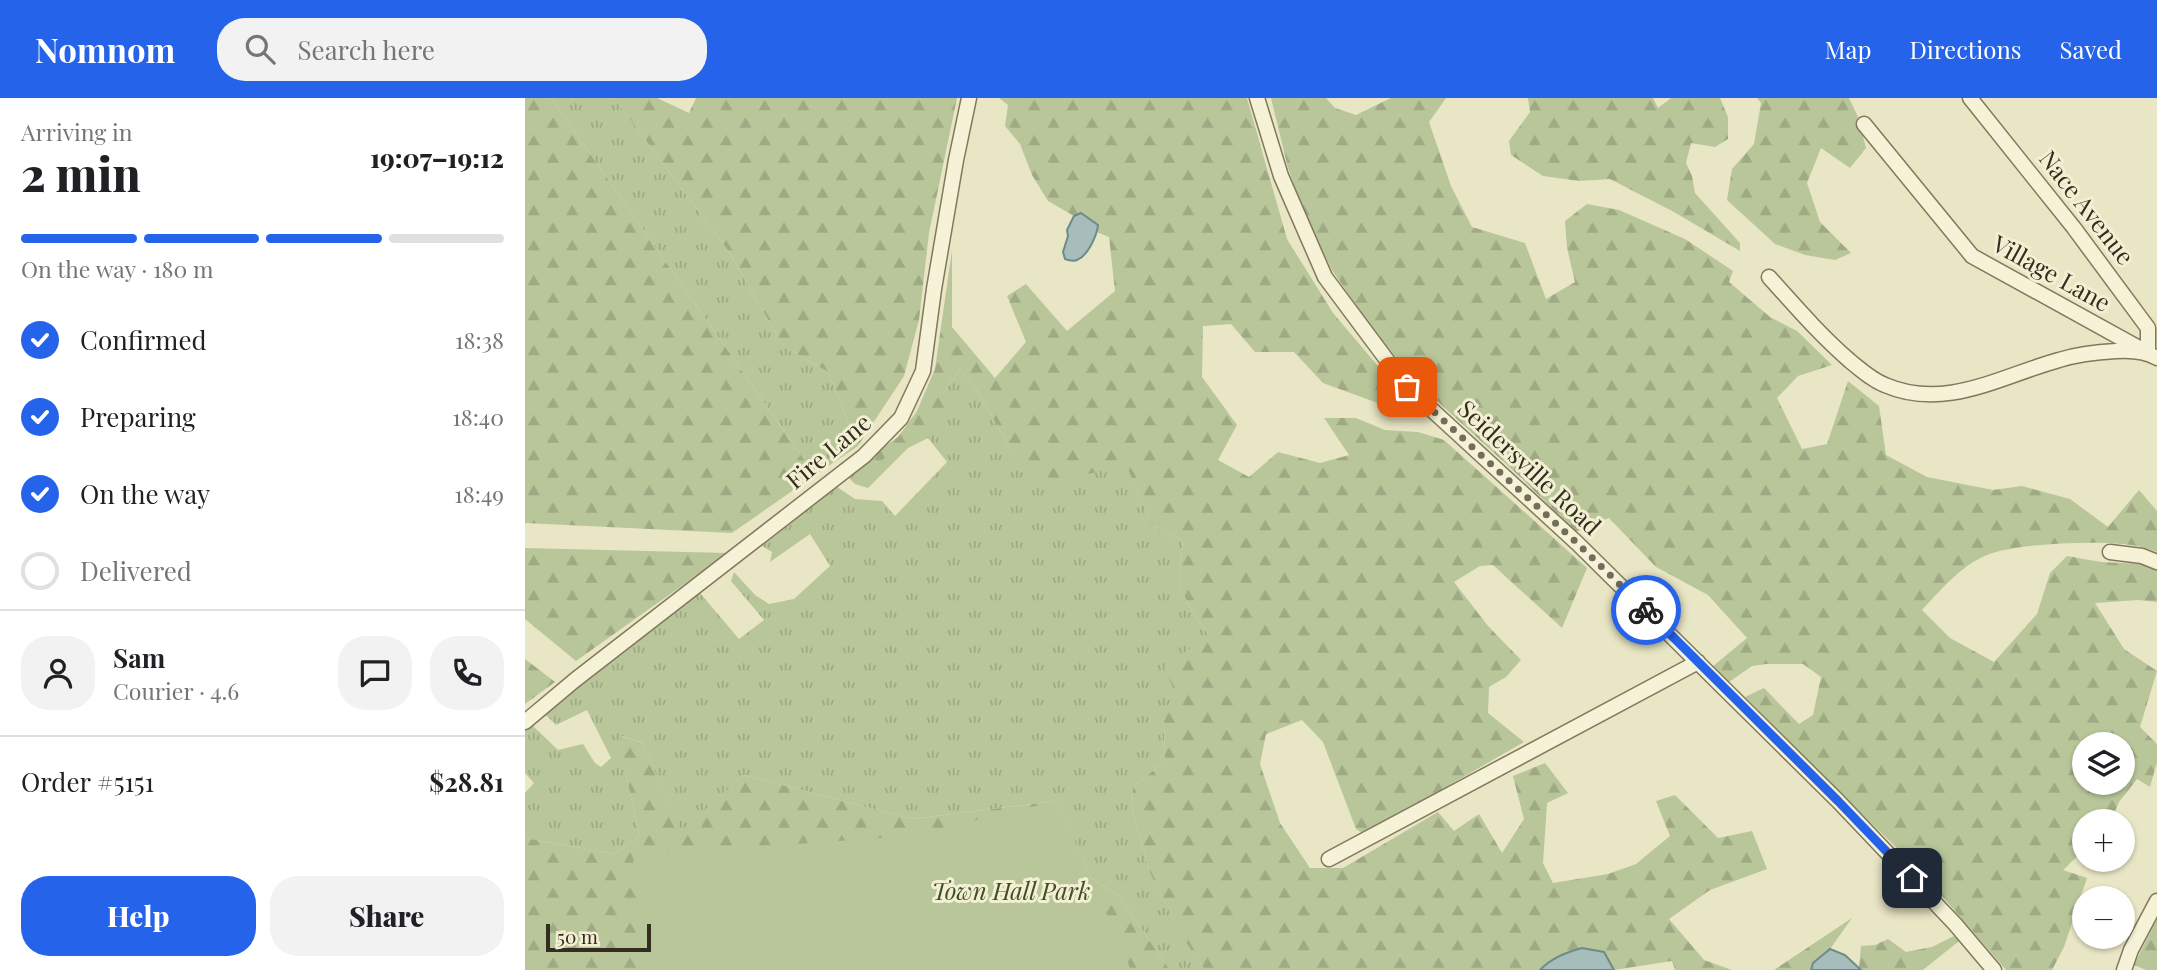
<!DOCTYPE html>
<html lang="en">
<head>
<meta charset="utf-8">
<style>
	body { margin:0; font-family:"Playfair Display",serif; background:#f2f2f2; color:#202124; height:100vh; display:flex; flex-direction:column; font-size:26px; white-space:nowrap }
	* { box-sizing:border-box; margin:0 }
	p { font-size:23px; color:#757577 }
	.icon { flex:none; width:38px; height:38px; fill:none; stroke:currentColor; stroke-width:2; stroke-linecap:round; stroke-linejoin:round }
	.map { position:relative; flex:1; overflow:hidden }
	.sheet { display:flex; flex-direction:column; background:#fff; width:525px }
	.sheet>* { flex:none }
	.controls { position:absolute; left:1547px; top:634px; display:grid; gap:14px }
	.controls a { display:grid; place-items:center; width:63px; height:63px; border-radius:50%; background:#fff; box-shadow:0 2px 5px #0004; font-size:35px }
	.scale { position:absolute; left:21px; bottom:18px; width:105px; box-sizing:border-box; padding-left:7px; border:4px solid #342d1f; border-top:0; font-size:19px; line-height:24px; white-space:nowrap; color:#342d1f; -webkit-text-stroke:5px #f2efd3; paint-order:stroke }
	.pin { position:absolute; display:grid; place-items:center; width:60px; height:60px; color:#fff; margin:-30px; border-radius:14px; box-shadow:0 4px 10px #0006 }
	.courier { position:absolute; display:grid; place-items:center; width:70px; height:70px; margin:-35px; border:5px solid #2563eb; border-radius:50%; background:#fff; color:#222; box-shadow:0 2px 9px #0007 }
	.head em { font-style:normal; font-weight:800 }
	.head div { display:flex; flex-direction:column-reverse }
	.head { display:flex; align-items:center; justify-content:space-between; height:119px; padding:0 21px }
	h1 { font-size:46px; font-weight:800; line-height:52px }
	.bar { display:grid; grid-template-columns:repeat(4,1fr); gap:10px 7px; align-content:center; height:84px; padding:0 21px }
	.bar i { height:9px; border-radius:5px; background:#e0e0e0 }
	.bar .on { background:#2563eb }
	.bar p { grid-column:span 4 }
	.line { display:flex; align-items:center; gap:18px; padding:0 21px; border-top:2px solid #e0e0e0 }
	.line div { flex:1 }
	.round { display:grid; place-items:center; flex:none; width:74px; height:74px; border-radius:28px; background:#f2f2f2 }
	ol { padding:0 21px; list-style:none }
	li { display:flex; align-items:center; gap:21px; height:77px }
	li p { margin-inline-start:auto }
	li .icon { padding:7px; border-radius:50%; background:#2563eb; color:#fff; stroke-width:4 }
	li:last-child { color:#757577 }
	li i { width:38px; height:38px; border:4px solid #e0e0e0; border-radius:50% }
	.button { display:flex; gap:14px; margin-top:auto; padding:14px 21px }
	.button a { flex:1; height:80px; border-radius:28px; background:#2563eb; color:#fff; font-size:28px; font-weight:800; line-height:80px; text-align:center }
	.button a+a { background:#f2f2f2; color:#202124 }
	header { display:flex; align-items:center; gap:42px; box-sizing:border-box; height:98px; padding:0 35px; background:#2563eb; color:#fff }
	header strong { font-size:33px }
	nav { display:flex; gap:38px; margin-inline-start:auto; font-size:24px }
	.search { width:490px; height:63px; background:#f2f2f2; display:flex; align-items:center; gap:18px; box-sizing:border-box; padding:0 24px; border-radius:28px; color:#757577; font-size:26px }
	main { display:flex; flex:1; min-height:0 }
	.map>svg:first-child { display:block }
	.grass { fill:url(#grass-tufts) }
	.forest { fill:url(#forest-firs); fill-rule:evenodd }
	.park { fill:#b8c69a }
	.water { fill:#a6bdbb; stroke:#6e8a89; stroke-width:2 }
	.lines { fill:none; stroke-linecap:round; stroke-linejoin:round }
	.minor-casing { stroke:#82785d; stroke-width:17 }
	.minor { stroke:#f5f2d7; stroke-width:14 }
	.done { stroke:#736e59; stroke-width:7; stroke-dasharray:0 12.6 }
	.route { stroke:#2563eb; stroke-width:9 }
	.labels { text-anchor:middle; stroke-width:6; stroke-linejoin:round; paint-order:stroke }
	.street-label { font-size:24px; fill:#342d1f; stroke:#f2efd3 }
	.park-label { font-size:24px; font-style:italic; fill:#3d4e28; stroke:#f2efd3 }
</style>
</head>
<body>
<header>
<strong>Nomnom</strong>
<div class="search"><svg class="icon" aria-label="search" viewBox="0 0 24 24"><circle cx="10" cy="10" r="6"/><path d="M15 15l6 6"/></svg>Search here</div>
<nav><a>Map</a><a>Directions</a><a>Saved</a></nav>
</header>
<main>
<section class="sheet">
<div class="head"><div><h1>2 min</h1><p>Arriving in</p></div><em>19:07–19:12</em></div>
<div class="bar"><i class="on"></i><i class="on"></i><i class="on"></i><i></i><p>On the way · 180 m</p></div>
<ol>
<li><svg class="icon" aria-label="check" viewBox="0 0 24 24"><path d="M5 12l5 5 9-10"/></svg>Confirmed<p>18:38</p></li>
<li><svg class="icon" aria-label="check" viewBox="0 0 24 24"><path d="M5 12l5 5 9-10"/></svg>Preparing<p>18:40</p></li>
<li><svg class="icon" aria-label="check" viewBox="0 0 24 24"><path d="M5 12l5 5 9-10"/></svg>On the way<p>18:49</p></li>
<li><i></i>Delivered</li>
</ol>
<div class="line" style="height:126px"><a class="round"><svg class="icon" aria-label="person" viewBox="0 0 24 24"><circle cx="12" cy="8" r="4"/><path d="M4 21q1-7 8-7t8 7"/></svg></a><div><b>Sam</b><p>Courier · 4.6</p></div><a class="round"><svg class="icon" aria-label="chat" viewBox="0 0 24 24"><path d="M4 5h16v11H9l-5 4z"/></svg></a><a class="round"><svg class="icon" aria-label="phone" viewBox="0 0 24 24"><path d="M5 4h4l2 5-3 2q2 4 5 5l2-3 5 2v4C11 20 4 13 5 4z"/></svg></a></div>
<div class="line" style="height:91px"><div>Order #5151</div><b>$28.81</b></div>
<div class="button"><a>Help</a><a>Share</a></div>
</section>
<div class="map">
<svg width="1632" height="872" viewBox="0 0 1632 872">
	<defs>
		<pattern id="grass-tufts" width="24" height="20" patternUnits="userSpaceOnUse" patternTransform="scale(1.75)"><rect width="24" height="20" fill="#b8c69a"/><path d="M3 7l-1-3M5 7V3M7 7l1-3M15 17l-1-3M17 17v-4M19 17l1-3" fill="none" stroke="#9faa84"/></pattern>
		<pattern id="forest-firs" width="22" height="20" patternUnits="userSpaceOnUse" patternTransform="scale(1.75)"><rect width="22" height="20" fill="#b8c69a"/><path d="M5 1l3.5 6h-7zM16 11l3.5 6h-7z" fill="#9faa84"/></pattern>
	</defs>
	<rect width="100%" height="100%" fill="#e9e6c5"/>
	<!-- grass -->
	<path class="grass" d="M26,0h63l115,154 55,95 44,25 30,74 -43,29z
		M435,271l16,20 36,62 114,13 26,61 31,16 -4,43 11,24 19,28 -45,85 1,40 -32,26 -1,23 18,63 33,64 22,33h-35l-52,-75 -27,-17 -34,-77 -145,18 -168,-44 -64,58 -37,-90 -21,-7 5,44 13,56 -25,18 -90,-16v-45l9,-10 -9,-10v-44l6,-5 27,26 25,-6 12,19 6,4 10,-9 -24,-48 -31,15 -13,-13 157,-119 39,46 25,-19 -33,-39 3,-9 21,23 14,9 25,-5 36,-33 -20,-32 -40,28 2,-10 -10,-6 2,-7 62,-50 11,-2 18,12 27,2 13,15 52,-54 -19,-24 -20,10 -40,40 -13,-4 -6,-6 3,-7 19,-15 6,7 66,-69z"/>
	<!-- forest -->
	<path class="forest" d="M0,0h26l264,377 -83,58 -207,-10z
		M89,0h43l32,15 7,-15h261l-28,135 -10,87 -15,56 -46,70 -30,-74 -44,-25 -55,-95z
		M474,0h248l40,141 46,74 84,99 -31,-6 -63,-23 -29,-31h-39l-24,-28 -28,2 -1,51 35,48 -19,35 31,17 29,-25 42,11 29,-8 -25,-37h32l29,12 33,2 26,8 143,128 -25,60 -69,-63 -13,1 -26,16 34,44 33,34 -15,17 -17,10 -1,26 36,29 -160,92 -8,-5 -33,-87 -21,-22 -36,14 -6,30 20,59 30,45h33l95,-56 16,19 25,-17 23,39 22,-34 -11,-43 32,-13 23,30 -21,10 -4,60 10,20 55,-9 28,-10 34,-28 -14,-35 19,-6 43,43 34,-7 15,38 -57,21 -41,29 35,41 28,10h-57l-3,-9 -58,9 -10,-18 -60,13 -4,5h-335l-22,-32 -33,-65 -18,-63 1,-23 32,-26 -1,-40 12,-26 -12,-29 45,-30 -19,-28 -11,-24 4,-43 -31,-16 -26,-60 -79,19 -35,-33 -36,-62 -16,-20 -17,25 2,26 -68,43 -6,-7 27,-19 19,-26 18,-42 17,-119v77l43,51 31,-36 -19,-46 19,-12 41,47 48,-40 -6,-54 -12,-5 1,-7 -17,-12 -7,3 -26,-15 -16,-26 -12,-31 -15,-18 3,-21z
		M746,0h55l9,10 21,7 35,-17h55l-17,24 22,64 21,41 53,16 21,56 29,-17 -8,-34 -2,-27 22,-17 32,6 66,29 48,32 -4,11 41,35 27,14 35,34 -34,11 -21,22 25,51 25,-5 21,-63 31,25 7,49 41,22 66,13 29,-4 48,13 38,28 31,-37 18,21v41c-8,-3 -17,-6 -26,-7 -33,-5 -114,-2 -144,10 -27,11 -45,34 -65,55l28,28 44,24 43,-48 13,-41 17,-17 34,6 42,2 14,5v33l-19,-2 -43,3 29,46 33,22 -17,56 17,17v18l-7,25 -13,-8 -18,23 -8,19h-27v29l-21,20 24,8 -23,69 -12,23h-46l-89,-103 -62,-59 -110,-111 19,-9 35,36 14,-9 8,-38 -18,-13h-37l-14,2 -23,16 -17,-15 35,-29 -39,-43 -52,-28 -47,-49 -33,14 -58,-57 -94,-86 -50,-57 -42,-62 -26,-51 -18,-51zM1559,646h39v38h-39z
		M1003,0h125l5,10 13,-10h49l8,19v22l-13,8 -24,-4 -5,20 6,13 3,17 45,50v8l-66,-39 -64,-33 -31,2 -36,-5 -32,-21 -2,-14 21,-29z
		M1232,0h92l9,19 8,31 -16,20 -29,-20 -14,35 13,39 31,31 -16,7 -30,-5 -30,-11 -48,-44 5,-31 22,-25 7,-41z
		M0,450l203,5 -152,108 -51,-42z
		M0,561l30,23 -30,22z
		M96,638l22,7 37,89 64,-57 168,44 145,-18 34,77 27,17 52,75h-645v-132l90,16 25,-18 -13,-56z
		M1327,820l-22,31 -17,14 -2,7h-37z
		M1632,821v51h-11l-12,-5z
		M1429,838l5,5 -36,29h-62l-2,-2 2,-22 14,-1 13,-6 18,13 26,-5z"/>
	<!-- park -->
	<path class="park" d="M532,703l74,169h-488l-10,-114 274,-20z"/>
	<!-- water -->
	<path class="water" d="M556,115l17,12c-1,10 -10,31 -21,35 -4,2 -8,0 -12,-1l-2,-7 5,-16 -1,-6 7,-14z
		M1057,850l22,4 10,18h-74c11,-12 27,-18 42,-22z
		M1305,851l15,6 16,15h-50l2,-7z"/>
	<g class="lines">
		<defs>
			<path id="minor" d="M732,0l24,78 44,101 82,110 170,156 261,258 117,123 39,46
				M1339,26l108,132 176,97v-25l-74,-100 -104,-130
				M1244,179c26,29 51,58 81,84 11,9 22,19 35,24 60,26 116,-9 174,-25 19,-6 37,-8 57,-9 14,-1 29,0 41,7
				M1585,454l32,4 15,6
				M0,624l50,-42 289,-224 37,-38 22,-47 11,-82 22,-129 13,-62
				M804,761l369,-197
				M1599,872l7,-20 26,-49"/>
		</defs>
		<!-- minor casing -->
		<use href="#minor" class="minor-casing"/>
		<!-- minor -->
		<use href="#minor" class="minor"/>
	</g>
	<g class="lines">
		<!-- done -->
		<path class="done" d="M882,289l170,156 69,67"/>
		<!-- route -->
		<path class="route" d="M1121,512l192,191 74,77"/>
	</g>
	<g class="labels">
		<!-- street labels -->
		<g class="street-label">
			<text transform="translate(1561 110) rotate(52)" y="8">Nace Avenue</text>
			<text transform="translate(1526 176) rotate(29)" y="8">Village Lane</text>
			<text transform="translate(304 354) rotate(-40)" y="8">Fire Lane</text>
			<text transform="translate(1004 370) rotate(43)" y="8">Seidersville Road</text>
		</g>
		<!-- park labels -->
		<g class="park-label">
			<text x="486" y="802">Town Hall Park</text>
		</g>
	</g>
</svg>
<div class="controls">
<a><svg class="icon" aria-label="layers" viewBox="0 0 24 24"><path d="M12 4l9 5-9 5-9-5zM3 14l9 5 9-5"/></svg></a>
<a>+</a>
<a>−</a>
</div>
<div class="scale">50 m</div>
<div class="pin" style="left:882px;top:289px;background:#ea580c"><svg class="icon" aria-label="bag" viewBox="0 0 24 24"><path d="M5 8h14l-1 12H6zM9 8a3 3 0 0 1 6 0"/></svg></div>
<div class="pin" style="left:1387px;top:780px;background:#1f2937"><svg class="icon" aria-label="home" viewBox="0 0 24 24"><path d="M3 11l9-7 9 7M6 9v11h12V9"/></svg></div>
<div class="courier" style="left:1121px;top:512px"><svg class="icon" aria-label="bike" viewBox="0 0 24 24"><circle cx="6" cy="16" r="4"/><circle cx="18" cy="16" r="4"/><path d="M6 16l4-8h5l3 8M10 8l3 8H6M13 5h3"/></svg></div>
</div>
</main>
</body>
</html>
